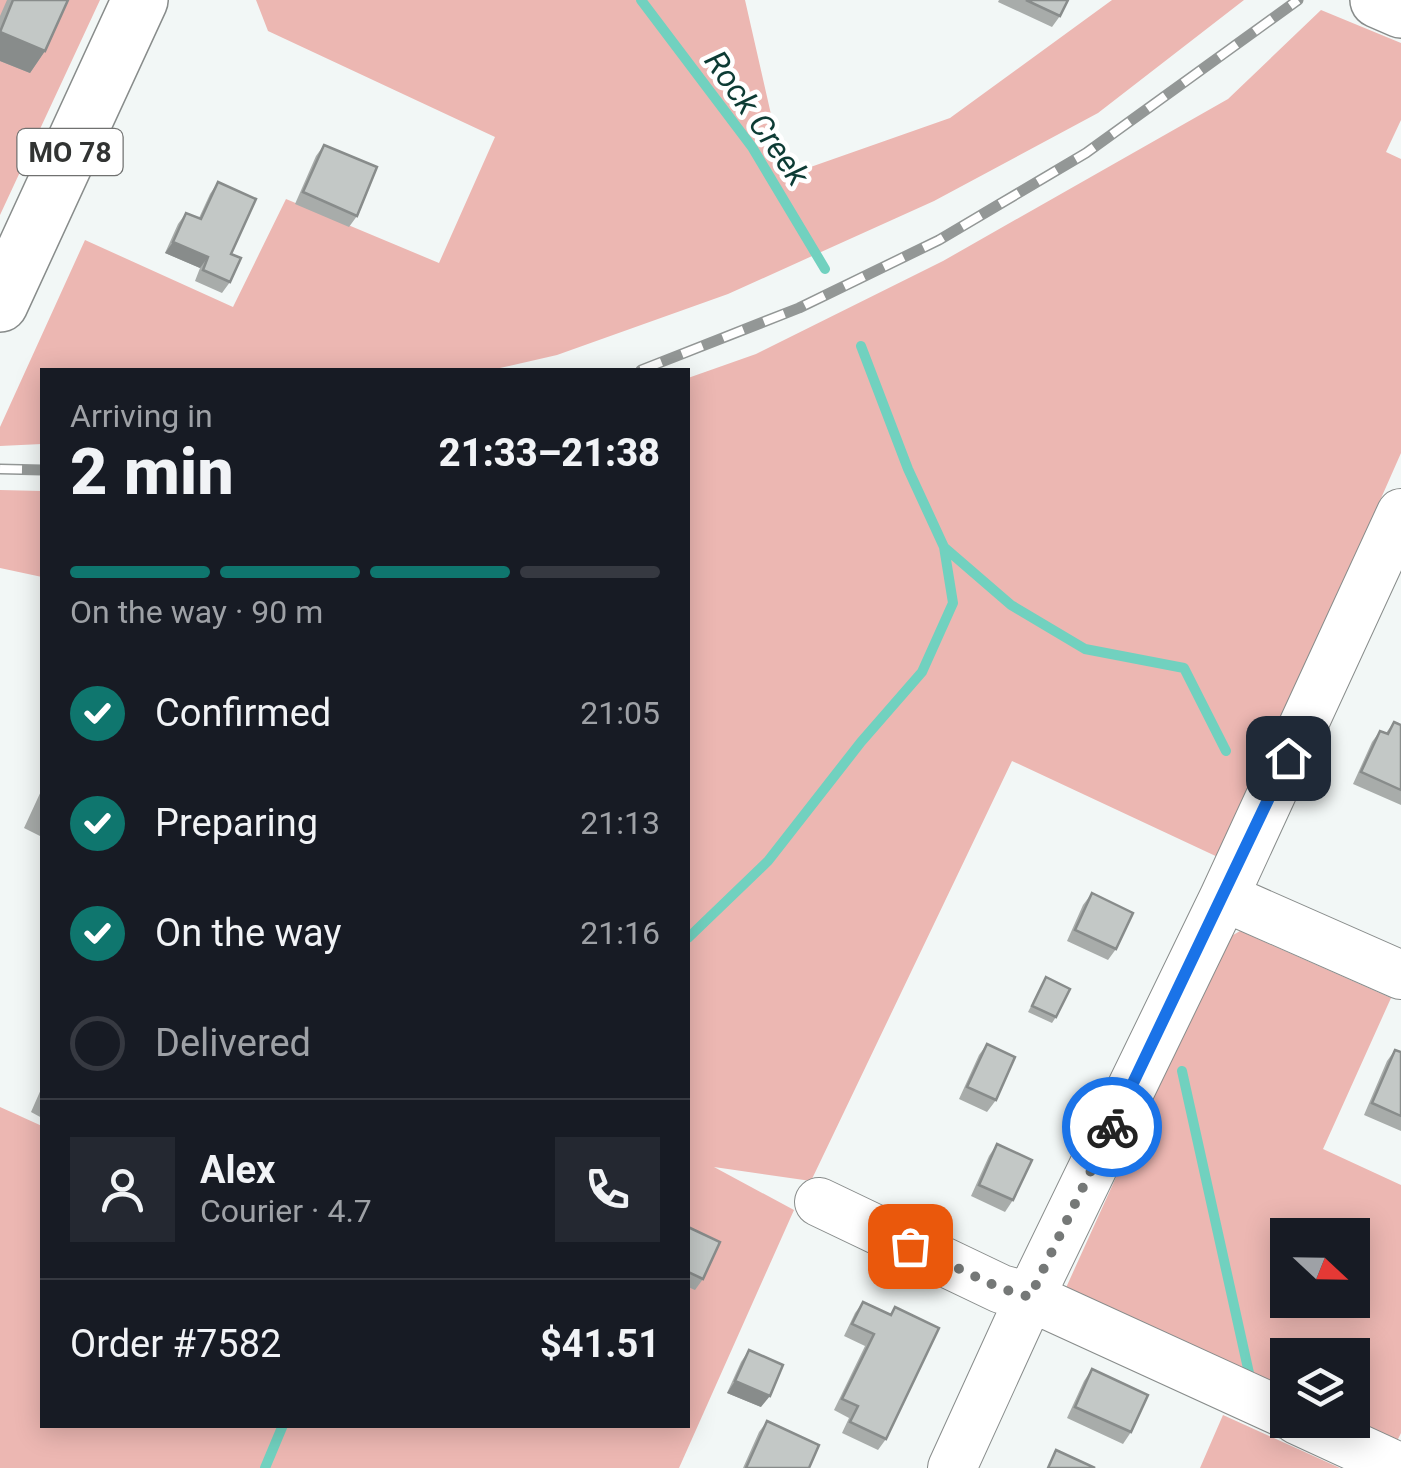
<!DOCTYPE html>
<html lang="en">
<head>
<meta charset="utf-8">
<style>
	body { margin:0; font-family:Roboto,sans-serif; background:#242831; color:#f1f3f6; height:100vh; display:flex; flex-direction:column; font-size:38px; white-space:nowrap }
	* { box-sizing:border-box; margin:0 }
	p { font-size:32px; color:#9ea1a6 }
	.icon { flex:none; width:55px; height:55px; fill:none; stroke:currentColor; stroke-width:2; stroke-linecap:round; stroke-linejoin:round }
	.map { position:relative; flex:1; overflow:hidden }
	.drawer { position:absolute; left:40px; top:368px; width:650px; height:1060px; display:flex; flex-direction:column; background:#171b24; border-radius:0px; box-shadow:0 5px 25px #0003 }
	.drawer>* { flex:none }
	.needle { width:65px; rotate:112deg }
	.tools { position:absolute; left:1270px; top:1218px; display:grid; gap:20px }
	.tools a { display:grid; place-items:center; width:100px; height:100px; border-radius:0px; background:#171b24; box-shadow:0 5px 25px #0003; font-size:50px }
	.pin { position:absolute; display:grid; place-items:center; width:85px; height:85px; color:#fff; margin:-42px; border-radius:20px; box-shadow:0 5px 15px #0006 }
	.courier { position:absolute; display:grid; place-items:center; width:100px; height:100px; margin:-50px; border:8px solid #1a73e8; border-radius:50%; background:#fff; color:#222; box-shadow:0 2px 12px #0007 }
	.headline em { font-style:normal; font-weight:800 }
	.headline div { display:flex; flex-direction:column-reverse }
	.headline { display:flex; align-items:center; justify-content:space-between; height:170px; padding:0 30px }
	h1 { font-size:65px; font-weight:800; line-height:75px }
	.bar { display:grid; grid-template-columns:repeat(4,1fr); gap:15px 10px; align-content:center; height:120px; padding:0 30px }
	.bar i { height:12px; border-radius:8px; background:#363941 }
	.bar .selected { background:#0f766e }
	.bar p { grid-column:span 4 }
	.line { display:flex; align-items:center; gap:25px; padding:0 30px; border-top:2px solid #363941 }
	.line div { flex:1 }
	.round { display:grid; place-items:center; flex:none; width:105px; height:105px; border-radius:0px; background:#242831 }
	ol { padding:0 30px; list-style:none }
	li { display:flex; align-items:center; gap:30px; height:110px }
	li p { margin-inline-start:auto }
	li .icon { padding:10px; border-radius:50%; background:#0f766e; color:#fff; stroke-width:4 }
	li:last-child { color:#9ea1a6 }
	li i { width:55px; height:55px; border:5px solid #363941; border-radius:50% }
	.map>svg:first-child { display:block }
	.green { fill:#ecb7b2; fill-rule:evenodd }
	.lines { fill:none; stroke-linecap:round; stroke-linejoin:round }
	.stream { stroke:#71d1bf; stroke-width:10 }
	.minor-casing { stroke:#888c8b; stroke-width:50 }
	.major-casing { stroke:#888c8b; stroke-width:58 }
	.minor { stroke:#fff; stroke-width:48 }
	.major { stroke:#fff; stroke-width:55 }
	.rail-casing { stroke:#939796; stroke-width:11 }
	.rail { stroke:#fff; stroke-width:8; stroke-dasharray:22; stroke-linecap:butt }
	.wall { fill:#a8acaa }
	.shaded-wall { fill:#888c8b }
	.building { fill:#c3c8c6; stroke:#888c8b; stroke-width:2.5 }
	.done { stroke:#757877; stroke-width:10; stroke-dasharray:0 18 }
	.route { stroke:#1a73e8; stroke-width:12 }
	.labels { text-anchor:middle; stroke-width:9; stroke-linejoin:round; paint-order:stroke }
	.shield { fill:#fff; stroke:#707170; stroke-width:2.5 }
	.shield-label { font-size:28px; font-weight:bold; fill:#323433 }
	.water-label { font-size:32px; font-style:italic; fill:#0d3b34; stroke:#fff }
</style>
</head>
<body>
<div class="map">
<svg width="1401" height="1468" viewBox="0 0 1401 1468">
	<rect width="100%" height="100%" fill="#f2f7f6"/>
	<!-- green -->
	<path class="green" d="M0,0h100l-100,215z
		M256,0h489l40,176 165,-58 162,-118h132l-146,113 -164,88 -206,93 -171,61 -66,15h-449v74l-42,2v-19l85,-187 148,67 53,-108 153,64 56,-126 -227,-106z
		M1321,10l80,33v77l-15,32 15,7v294l-179,406 -210,-98 -201,420 -97,-14 80,43 -115,258h-679v-361l42,19v299h646v-1047l68,-24 187,-93 285,-162z
		M0,490l42,1v86l-42,-9z
		M1240,931l151,67 -68,151 78,36v248l-5,10 -44,-23v-65h-64l-1,44 -222,-109 158,-349zM1288,1235h64v65h-64z
		M1223,1415l117,53h-140z"/>
	<g class="lines">
		<!-- stream -->
		<path class="stream" d="M641,0l111,147 73,122
			M945,548l66,57 74,44 99,19 42,83
			M688,938l80,-77 93,-119 61,-70 31,-69 -9,-56 -36,-78 -47,-123
			M1182,1071l69,311
			M265,1468l18,-43"/>
		<defs>
			<path id="minor" d="M1224,897l177,78
				M819,1202l182,87 29,8 258,118
				M1297,1420l104,48
				M952,1468l78,-171 194,-400 177,-384"/>
			<path id="major" d="M1378,0l23,10
				M0,304l140,-304"/>
		</defs>
		<!-- minor casing -->
		<use href="#minor" class="minor-casing"/>
		<!-- major casing -->
		<use href="#major" class="major-casing"/>
		<!-- minor -->
		<use href="#minor" class="minor"/>
		<!-- major -->
		<use href="#major" class="major"/>
		<defs>
			<path id="rail" d="M641,370l158,-62 140,-68 147,-87 212,-153
				M0,469l42,1"/>
		</defs>
		<!-- rail casing -->
		<use href="#rail" class="rail-casing"/>
		<!-- rail -->
		<use href="#rail" class="rail"/>
	</g>
	<!-- wall -->
	<path class="wall" d="M7,0h61l-23,51 -15,22 -30,-12v-45z
		M999,0h69l-8,16 -8,11 -54,-25z
		M324,145l33,71 -8,11 -54,-23 21,-48z
		M218,182l13,72 -1,28 -8,11 -27,-12 5,-13 -35,-15 13,-29 8,-11 13,5 11,-24z
		M1394,722l7,3v80l-48,-21 19,-42 8,-11 6,2z
		M42,789v48l-18,-9z
		M1092,893l24,56 -8,11 -41,-19 16,-36z
		M1046,977l10,40 -4,6 -24,-11z
		M987,1044l9,56 -9,12 -28,-13 20,-44z
		M1395,1050l6,2v79l-37,-16 23,-54z
		M42,1087v31l-11,-6z
		M997,1144l16,56 -8,12 -34,-16 18,-40z
		M688,1227l15,52 -8,11 -7,-3z
		M863,1302l27,13 5,-8 -9,132 -8,11 -36,-17 7,-15 -15,-8 31,-64 -21,-10 11,-23z
		M749,1350l12,57 -34,-14 14,-31z
		M1092,1369l39,63 -8,12 -56,-26 17,-37z
		M767,1421l42,47h-66l16,-36z"/>
	<!-- shaded-wall -->
	<path class="shaded-wall" d="M0,32l45,19 -15,22 -30,-12z
		M173,242l35,15 -8,11 -35,-15z
		M735,1381l35,15 -9,11 -34,-14z"/>
	<!-- building -->
	<path class="building" d="M13,0h55l-23,51 -45,-19z
		M1026,0h42l-8,16z
		M324,145l53,22 -20,49 -54,-24z
		M218,182l38,17 -25,55 10,4 -11,24 -27,-12 5,-13 -35,-15 13,-29 15,6z
		M1394,722l7,3v65l-40,-18 19,-41 8,3z
		M1092,893l41,20 -17,36 -41,-19z
		M1046,977l24,12 -14,28 -24,-11z
		M987,1044l28,13 -19,43 -29,-13z
		M1395,1050l6,2v64l-29,-13z
		M997,1144l35,16 -19,40 -34,-15z
		M688,1227l32,15 -17,37 -15,-7z
		M863,1302l28,13 4,-8 44,21 -53,111 -36,-17 8,-16 -16,-7 32,-65 -22,-10z
		M749,1350l34,15 -13,31 -35,-15z
		M1092,1369l56,26 -17,37 -56,-25z
		M767,1421l52,24 -10,23h-63z
		M1056,1450l39,18h-47z"/>
	<g class="lines">
		<!-- done -->
		<path class="done" d="M910,1246l90,42 30,9 82,-170"/>
		<!-- route -->
		<path class="route" d="M1112,1127l176,-369"/>
	</g>
	<g class="labels">
		<!-- shield labels -->
		<rect class="shield" x="17.5" y="129" width="105" height="46" rx="8"/>
		<g class="shield-label">
			<text x="70" y="162">MO 78</text>
		</g>
		<!-- water labels -->
		<g class="water-label">
			<text transform="translate(757 118) rotate(55)" y="11">Rock Creek</text>
		</g>
	</g>
</svg>
<div class="tools">
<a><svg class="needle" viewBox="-14 -14 28 28"><path d="M0-13l5 13h-10z" fill="#e53935"/><path d="M0 13l5-13h-10z" fill="#9ea1a6"/></svg></a>
<a><svg class="icon" aria-label="layers" viewBox="0 0 24 24"><path d="M12 4l9 5-9 5-9-5zM3 14l9 5 9-5"/></svg></a>
</div>
<div class="pin" style="left:910px;top:1246px;background:#ea580c"><svg class="icon" aria-label="bag" viewBox="0 0 24 24"><path d="M5 8h14l-1 12H6zM9 8a3 3 0 0 1 6 0"/></svg></div>
<div class="pin" style="left:1288px;top:758px;background:#1f2937"><svg class="icon" aria-label="home" viewBox="0 0 24 24"><path d="M3 11l9-7 9 7M6 9v11h12V9"/></svg></div>
<div class="courier" style="left:1112px;top:1127px"><svg class="icon" aria-label="bike" viewBox="0 0 24 24"><circle cx="6" cy="16" r="4"/><circle cx="18" cy="16" r="4"/><path d="M6 16l4-8h5l3 8M10 8l3 8H6M13 5h3"/></svg></div>
<section class="drawer">
<div class="headline"><div><h1>2 min</h1><p>Arriving in</p></div><em>21:33–21:38</em></div>
<div class="bar"><i class="selected"></i><i class="selected"></i><i class="selected"></i><i></i><p>On the way · 90 m</p></div>
<ol>
<li><svg class="icon" aria-label="check" viewBox="0 0 24 24"><path d="M5 12l5 5 9-10"/></svg>Confirmed<p>21:05</p></li>
<li><svg class="icon" aria-label="check" viewBox="0 0 24 24"><path d="M5 12l5 5 9-10"/></svg>Preparing<p>21:13</p></li>
<li><svg class="icon" aria-label="check" viewBox="0 0 24 24"><path d="M5 12l5 5 9-10"/></svg>On the way<p>21:16</p></li>
<li><i></i>Delivered</li>
</ol>
<div class="line" style="height:180px"><a class="round"><svg class="icon" aria-label="person" viewBox="0 0 24 24"><circle cx="12" cy="8" r="4"/><path d="M4 21q1-7 8-7t8 7"/></svg></a><div><b>Alex</b><p>Courier · 4.7</p></div><a class="round"><svg class="icon" aria-label="phone" viewBox="0 0 24 24"><path d="M5 4h4l2 5-3 2q2 4 5 5l2-3 5 2v4C11 20 4 13 5 4z"/></svg></a></div>
<div class="line" style="height:130px"><div>Order #7582</div><b>$41.51</b></div>
</section>
</div>
</body>
</html>
